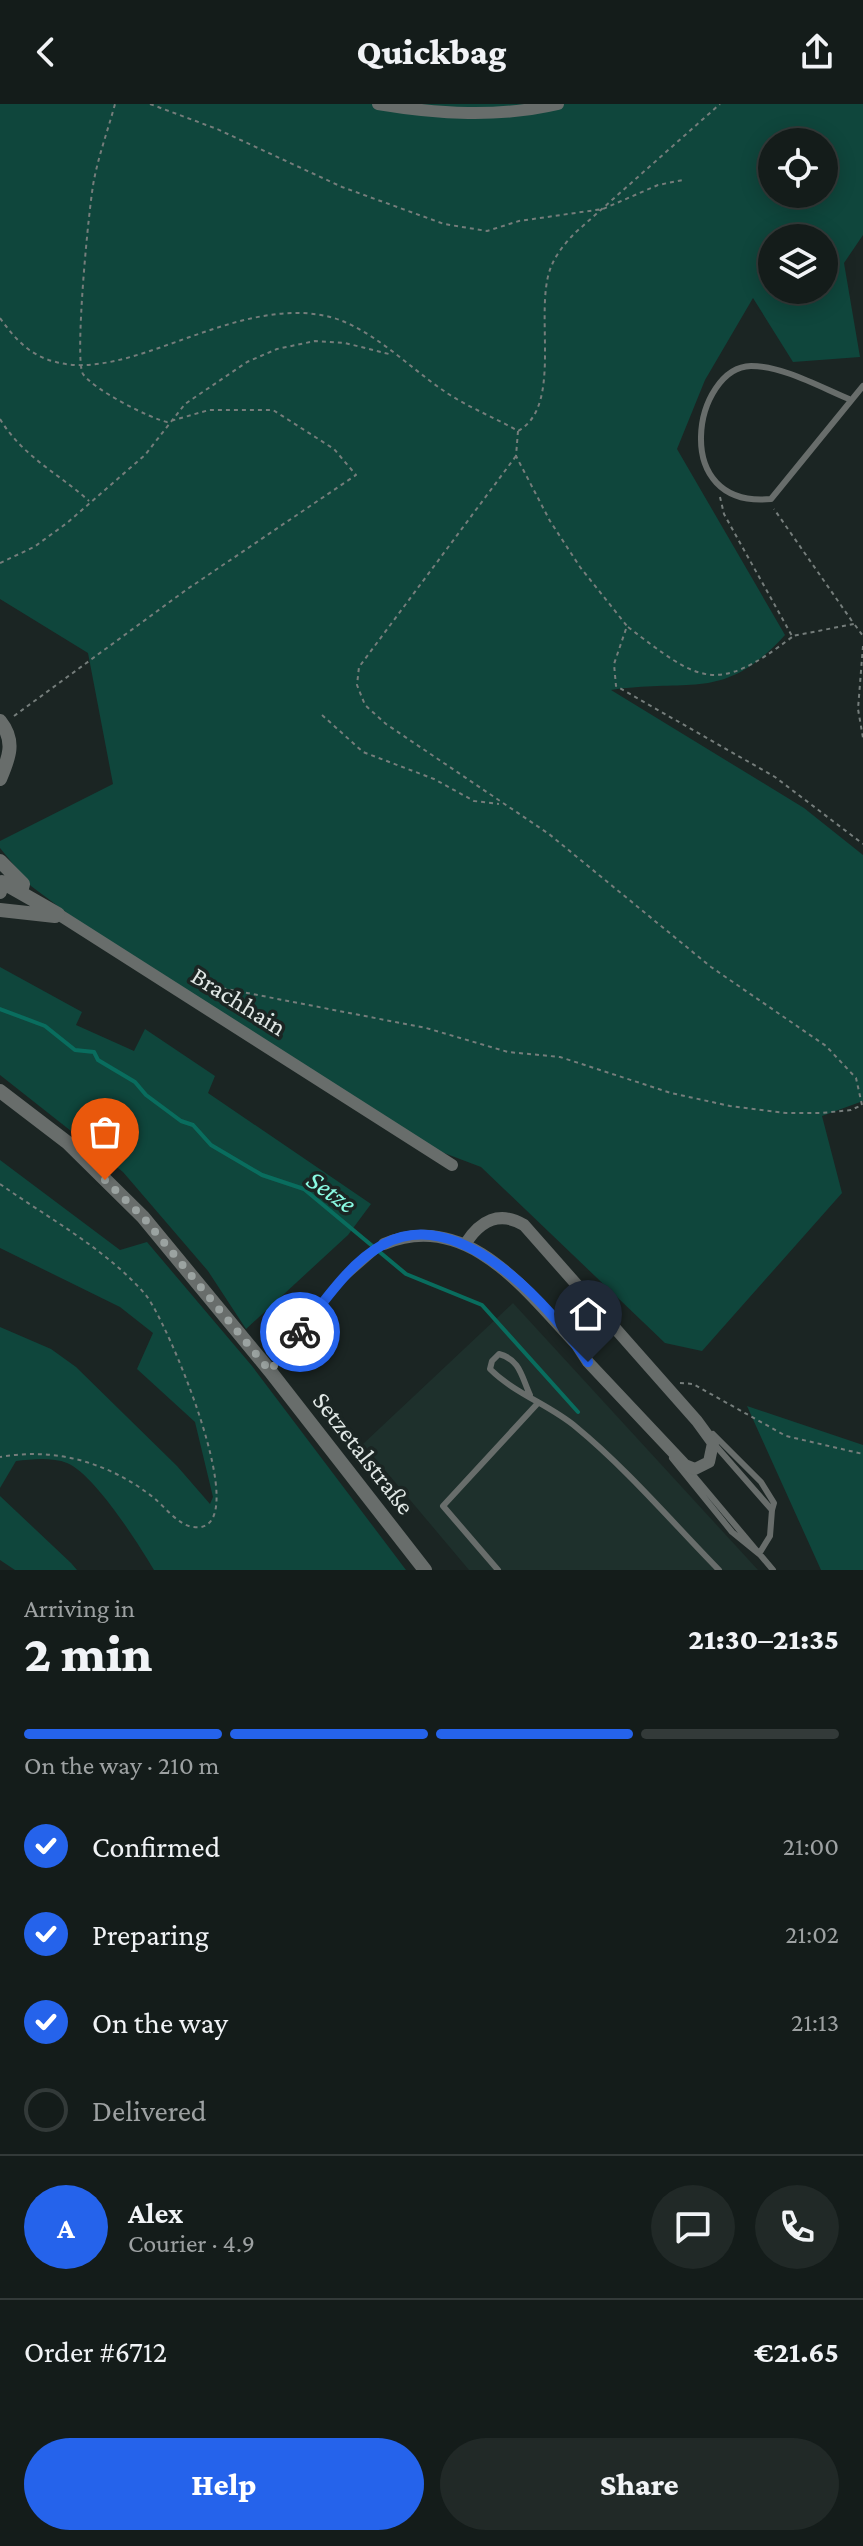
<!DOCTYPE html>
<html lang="en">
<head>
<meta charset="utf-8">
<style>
	body { margin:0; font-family:"Crimson Pro",serif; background:#212927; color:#f1f3f6; height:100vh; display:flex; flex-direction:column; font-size:30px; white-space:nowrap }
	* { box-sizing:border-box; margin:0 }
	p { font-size:26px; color:#9da1a2 }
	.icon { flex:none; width:44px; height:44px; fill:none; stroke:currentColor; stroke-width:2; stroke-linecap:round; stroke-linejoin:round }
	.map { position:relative; height:1466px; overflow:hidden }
	.panel { display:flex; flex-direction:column; background:#141c1a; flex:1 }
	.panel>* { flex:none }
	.controls { position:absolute; left:758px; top:24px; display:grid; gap:16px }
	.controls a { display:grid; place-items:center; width:80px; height:80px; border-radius:50%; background:#141c1a; box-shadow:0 4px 20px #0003,0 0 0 2px #333a39; font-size:40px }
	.pin { position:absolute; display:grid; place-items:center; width:68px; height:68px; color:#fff; margin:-82px -34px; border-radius:50% 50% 50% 0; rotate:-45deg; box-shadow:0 0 8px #0007 }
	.pin .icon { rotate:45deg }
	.courier { position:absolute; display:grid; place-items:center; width:80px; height:80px; margin:-40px; border:6px solid #2563eb; border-radius:50%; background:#fff; color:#222; box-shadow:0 2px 10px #0007 }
	.summary em { font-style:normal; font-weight:800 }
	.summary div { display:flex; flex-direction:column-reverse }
	.summary { display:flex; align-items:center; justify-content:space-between; height:136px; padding:0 24px }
	h1 { font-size:52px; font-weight:800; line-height:60px }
	.bar { display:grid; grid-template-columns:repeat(4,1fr); gap:12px 8px; align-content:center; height:96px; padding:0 24px }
	.bar i { height:10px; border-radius:6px; background:#333a39 }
	.bar .selected { background:#2563eb }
	.bar p { grid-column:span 4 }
	.line { display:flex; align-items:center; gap:20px; padding:0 24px; border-top:2px solid #333a39 }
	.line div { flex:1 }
	.round { display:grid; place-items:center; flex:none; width:84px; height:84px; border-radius:42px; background:#212927 }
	ol { padding:0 24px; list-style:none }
	li { display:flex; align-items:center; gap:24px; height:88px }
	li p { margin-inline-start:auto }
	li .icon { padding:8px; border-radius:50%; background:#2563eb; color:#fff; stroke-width:4 }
	li:last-child { color:#9da1a2 }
	li i { width:44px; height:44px; border:4px solid #333a39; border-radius:50% }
	.cta { display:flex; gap:16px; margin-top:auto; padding:16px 24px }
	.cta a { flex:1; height:92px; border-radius:48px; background:#2563eb; color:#fff; font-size:32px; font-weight:800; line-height:92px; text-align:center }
	.cta a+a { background:#212927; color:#f1f3f6 }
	header { display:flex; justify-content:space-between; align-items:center; height:104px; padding:0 24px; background:#141c1a; font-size:36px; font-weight:800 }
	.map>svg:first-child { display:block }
	.built { fill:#1e302c }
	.green { fill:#0f463c; fill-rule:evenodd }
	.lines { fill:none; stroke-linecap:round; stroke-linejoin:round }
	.stream { stroke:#096d5e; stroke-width:4 }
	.path { stroke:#757d7b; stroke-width:2; stroke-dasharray:4 4; stroke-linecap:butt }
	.service { stroke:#686d6b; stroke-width:6 }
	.minor { stroke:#686d6b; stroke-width:12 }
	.tertiary { stroke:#686d6b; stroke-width:14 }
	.done { stroke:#9ba3a1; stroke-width:8; stroke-dasharray:0 14.4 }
	.route { stroke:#2563eb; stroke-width:10 }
	.labels { text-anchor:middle; stroke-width:7; stroke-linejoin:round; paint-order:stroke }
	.street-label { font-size:26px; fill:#e0e7e5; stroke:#1b2523 }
	.water-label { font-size:28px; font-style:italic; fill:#8afbe3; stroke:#1b2523 }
</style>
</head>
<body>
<header><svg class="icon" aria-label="back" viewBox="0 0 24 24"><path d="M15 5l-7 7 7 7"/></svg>Quickbag<svg class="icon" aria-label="share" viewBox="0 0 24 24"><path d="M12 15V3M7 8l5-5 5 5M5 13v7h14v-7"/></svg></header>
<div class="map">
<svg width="863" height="1466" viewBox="0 0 863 1466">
	<rect width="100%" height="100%" fill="#1b2523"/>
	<!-- built -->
	<path class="built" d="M513,1199l245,267h-289l-106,-126z"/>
	<!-- green -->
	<path class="green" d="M0,0h863v131l-19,28 16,94 -67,5 -40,-64 -48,82 -28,69 108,186c-62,68 -94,43 -174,55l193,118 59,47v246l-41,15 20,77 -140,158 -37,-8 -184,-176 -66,-25 -301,-194 -83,-62 -31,-38v-7l113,-57 -25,-131 -88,-54zM772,38h52v52h-52zM772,134h52v52h-52z
		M0,863l82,45 -6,13 58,26 11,-22 70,47 -7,17 163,111 -23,31 -102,94 -38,-58 -85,-99 -123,-97z
		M0,1056l120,90 27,-8 105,124 154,204h-252c-16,-27 -60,-96 -87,-107 -15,-6 -35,-4 -51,-2l-16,27v-161l51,22 25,18 101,99 33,38 3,-7 -18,-75 -58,-53 16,-36 -33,-26 -120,-59z
		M747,1302l116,39v125h-42z
		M0,1392l71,67 6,7h-62l-15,-10z"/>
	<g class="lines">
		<!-- stream -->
		<path class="stream" d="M0,905l45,17 30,24 19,2 4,8 37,22 11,13 35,26 12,4 18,20 51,30 42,14 102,85 76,31 96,107"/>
		<!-- path -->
		<path class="path" d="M150,0l67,25 125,58 102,37 43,7 32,-10 84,-12 55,-24 25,-5
			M0,214c15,21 30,38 56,44 73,20 173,-63 265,-47 45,7 86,51 123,76 23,16 50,26 74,40 46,-25 15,-120 33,-164 5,-13 15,-25 25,-35l144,-128
			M0,315c23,38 58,54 89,82
			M518,327l-2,25 34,65 30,46 47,59 -13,38 2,22 159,91 88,67
			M720,393l4,17 68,122 62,-12 -80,-115
			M0,459l34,-16 33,-24 78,-68 40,-51 62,-42 30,-13 38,-8 30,2 44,11
			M855,521l8,11
			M628,523c71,54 87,69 164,10
			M863,542l-5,63 5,29
			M322,611l41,37 71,27 40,22 25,3
			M14,612l172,-126 170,-115 -22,-26 -61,-39h-64l-42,12c-18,-4 -73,-32 -84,-48 -9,-14 6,-170 11,-194 5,-26 14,-50 21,-76
			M191,878l235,46 82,24 52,5 111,36 59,13 56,7h36l29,-3 11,-5 -6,-27 -30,-32 -115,-79 -162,-133 -163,-110 -21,-19 -8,-20 2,-18 157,-211
			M0,1080c48,34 106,65 145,110 20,22 115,243 48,233 -15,-2 -28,-20 -39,-29 -44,-35 -98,-51 -154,-41
			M680,1279l13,1 93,52 77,18"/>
		<!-- service -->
		<path class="service" d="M849,295c-29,-12 -66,-33 -98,-33 -57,1 -83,143 20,133l92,-113
			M270,1267l66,-85 48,-42
			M530,1291c-8,-17 -10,-36 -31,-41l-7,7 -2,8c25,25 60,36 86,58 51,42 96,95 143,143
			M713,1330l48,48 13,21 -2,7
			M672,1354l60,74 27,22 11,-18 2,-26 -57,-65
			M688,1365l85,101
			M498,1466l-55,-64 95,-103"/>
		<!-- minor -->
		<path class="minor" d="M378,0c60,10 120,14 180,0
			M58,810l394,251
			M384,1140c83,-35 142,47 193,101l11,17 97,103 10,4 14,-7 4,-19 -16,-22 -173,-196c-25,-15 -44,-4 -58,18"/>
		<!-- tertiary -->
		<path class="tertiary" d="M0,617c16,20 9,37 0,58
			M0,757l23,23 -2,8
			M0,788l2,-10 56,32
			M0,806l55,6
			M0,987l68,52 75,74 127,154 155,199"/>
	</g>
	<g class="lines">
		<!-- done -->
		<path class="done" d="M105,1076l38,37 127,154 30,-39"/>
		<!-- route -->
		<path class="route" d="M300,1228c24,-30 49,-69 84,-88 75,-41 167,62 204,118"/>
	</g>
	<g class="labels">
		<!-- street labels -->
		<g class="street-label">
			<text transform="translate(239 897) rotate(32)" y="9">Brachhain</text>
			<text transform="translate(364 1349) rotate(52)" y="9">Setzetalstraße</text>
		</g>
		<!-- water labels -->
		<g class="water-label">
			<text transform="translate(332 1087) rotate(35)" y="10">Setze</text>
		</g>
	</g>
</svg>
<div class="controls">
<a><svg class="icon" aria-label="locate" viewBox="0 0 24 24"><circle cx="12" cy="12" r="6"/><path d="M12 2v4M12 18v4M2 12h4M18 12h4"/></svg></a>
<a><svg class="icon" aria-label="layers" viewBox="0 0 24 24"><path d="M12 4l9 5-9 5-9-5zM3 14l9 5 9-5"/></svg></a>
</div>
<div class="pin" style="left:105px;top:1076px;background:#ea580c"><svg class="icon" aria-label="bag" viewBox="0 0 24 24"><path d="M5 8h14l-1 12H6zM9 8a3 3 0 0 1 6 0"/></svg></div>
<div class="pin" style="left:588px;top:1258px;background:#1f2937"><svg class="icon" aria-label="home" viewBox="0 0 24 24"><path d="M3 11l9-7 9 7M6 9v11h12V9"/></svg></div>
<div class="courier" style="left:300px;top:1228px"><svg class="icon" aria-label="bike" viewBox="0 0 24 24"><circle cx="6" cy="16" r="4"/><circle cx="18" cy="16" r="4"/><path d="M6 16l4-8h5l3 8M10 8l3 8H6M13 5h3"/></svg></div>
</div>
<section class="panel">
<div class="summary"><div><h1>2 min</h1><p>Arriving in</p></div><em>21:30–21:35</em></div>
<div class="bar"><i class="selected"></i><i class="selected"></i><i class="selected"></i><i></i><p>On the way · 210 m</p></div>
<ol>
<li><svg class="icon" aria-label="check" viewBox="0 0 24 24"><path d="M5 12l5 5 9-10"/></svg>Confirmed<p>21:00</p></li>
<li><svg class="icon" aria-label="check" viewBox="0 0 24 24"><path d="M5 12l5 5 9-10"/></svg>Preparing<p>21:02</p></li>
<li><svg class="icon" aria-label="check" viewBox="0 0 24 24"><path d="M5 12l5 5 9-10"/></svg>On the way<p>21:13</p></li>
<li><i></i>Delivered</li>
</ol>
<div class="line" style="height:144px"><b class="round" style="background:#2563eb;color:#fff">A</b><div><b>Alex</b><p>Courier · 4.9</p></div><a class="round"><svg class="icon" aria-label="chat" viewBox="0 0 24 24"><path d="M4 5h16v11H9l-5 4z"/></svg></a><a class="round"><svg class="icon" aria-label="phone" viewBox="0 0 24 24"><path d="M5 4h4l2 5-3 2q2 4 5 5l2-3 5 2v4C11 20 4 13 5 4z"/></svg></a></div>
<div class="line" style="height:104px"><div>Order #6712</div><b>€21.65</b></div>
<div class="cta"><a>Help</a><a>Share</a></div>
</section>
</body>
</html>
